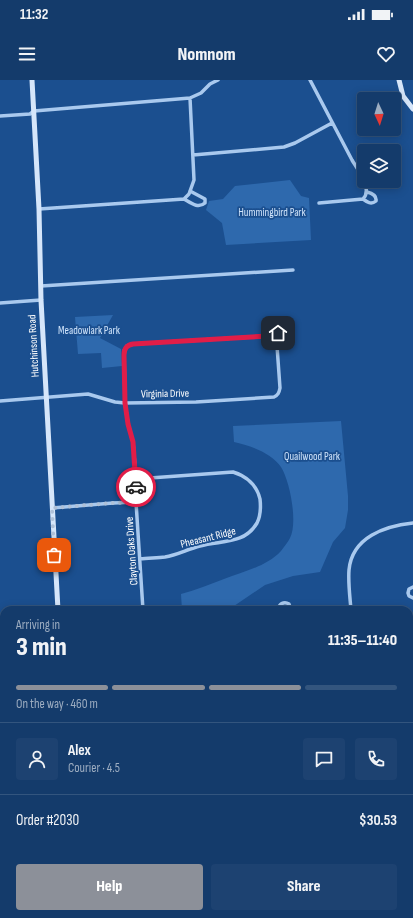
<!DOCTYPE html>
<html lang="en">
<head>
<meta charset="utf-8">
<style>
	body { margin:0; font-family:"Sofia Sans Condensed",sans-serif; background:#1d4271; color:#f1f3f6; height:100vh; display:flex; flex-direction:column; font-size:15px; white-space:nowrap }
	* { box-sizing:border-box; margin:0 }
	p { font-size:13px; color:#9dadc1 }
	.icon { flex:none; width:22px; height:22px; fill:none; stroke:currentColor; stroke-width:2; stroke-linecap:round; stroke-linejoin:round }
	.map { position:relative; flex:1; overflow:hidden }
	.sheet { position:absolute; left:0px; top:526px; width:413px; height:312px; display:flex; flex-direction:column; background:#143b6b; border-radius:12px 12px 0 0; box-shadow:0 2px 10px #0003,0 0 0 1px #33557e }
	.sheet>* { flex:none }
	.needle { width:26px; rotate:176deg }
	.controls { position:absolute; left:357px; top:12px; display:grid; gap:8px }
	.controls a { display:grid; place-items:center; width:44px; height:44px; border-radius:4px; background:#143b6b; box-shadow:0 2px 10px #0003,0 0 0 1px #33557e; font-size:20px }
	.pin { position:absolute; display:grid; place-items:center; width:34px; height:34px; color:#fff; margin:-17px; border-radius:8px; box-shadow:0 2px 6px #0006 }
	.courier { position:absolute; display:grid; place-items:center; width:40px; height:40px; margin:-20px; border:3px solid #e11d48; border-radius:50%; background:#fff; color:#222; box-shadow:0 1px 5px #0007 }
	.head em { font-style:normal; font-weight:800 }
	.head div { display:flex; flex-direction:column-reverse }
	.head { display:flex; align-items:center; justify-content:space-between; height:68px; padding:0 16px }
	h1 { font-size:26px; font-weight:800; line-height:30px }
	.bar { display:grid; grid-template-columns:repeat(4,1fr); gap:6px 4px; align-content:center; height:48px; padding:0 16px }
	.bar i { height:5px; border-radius:3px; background:#33557e }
	.bar .current { background:#8c9099 }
	.bar p { grid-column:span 4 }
	.line { display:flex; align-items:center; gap:10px; padding:0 16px; border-top:1px solid #33557e }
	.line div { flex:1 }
	.round { display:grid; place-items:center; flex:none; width:42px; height:42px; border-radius:4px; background:#1d4271 }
	.button { display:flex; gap:8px; margin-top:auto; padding:8px 16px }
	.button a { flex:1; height:46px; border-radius:4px; background:#8c9099; color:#fff; font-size:16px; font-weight:800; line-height:46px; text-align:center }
	.button a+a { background:#1d4271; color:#f1f3f6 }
	.status { display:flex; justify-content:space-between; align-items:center; height:28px; padding:0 20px; background:#143b6b; direction:ltr }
	.status svg { height:11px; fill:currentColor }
	header { display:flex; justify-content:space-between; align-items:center; height:52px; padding:0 16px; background:#143b6b; font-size:18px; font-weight:800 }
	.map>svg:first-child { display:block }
	.green { fill:#2e69ad }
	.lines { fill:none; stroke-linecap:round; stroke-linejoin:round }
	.street { stroke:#a9c9ee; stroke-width:3.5 }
	.secondary { stroke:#d6e6fa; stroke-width:5 }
	.done { stroke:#afc1d8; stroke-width:4; stroke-dasharray:0 7.2 }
	.route { stroke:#e11d48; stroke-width:5 }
	.labels { text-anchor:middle; stroke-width:3.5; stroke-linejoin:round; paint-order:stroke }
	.park-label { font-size:11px; fill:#cfe3fa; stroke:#1b4f8f }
	.street-label { font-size:11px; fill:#fff; stroke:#1b4f8f }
</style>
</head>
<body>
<div class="status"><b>11:32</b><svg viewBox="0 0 49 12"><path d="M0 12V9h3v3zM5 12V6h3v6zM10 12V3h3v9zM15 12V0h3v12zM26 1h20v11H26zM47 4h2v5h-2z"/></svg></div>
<header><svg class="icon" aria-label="menu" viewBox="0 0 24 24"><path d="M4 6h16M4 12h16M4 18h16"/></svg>Nomnom<svg class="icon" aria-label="heart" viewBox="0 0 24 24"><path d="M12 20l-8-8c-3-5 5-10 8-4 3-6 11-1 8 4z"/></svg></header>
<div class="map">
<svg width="413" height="838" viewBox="0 0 413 838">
	<rect width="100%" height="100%" fill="#1b4f8f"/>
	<!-- green -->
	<path class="green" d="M290,100l11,16 8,2 2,42 -85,5 -4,-22 -16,-13 3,-9 14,-2 12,-13z
		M113,235l-13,23 21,11 1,17 -20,2 -1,-15 -23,1 -3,-37z
		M341,341l7,75v14l-3,18 -12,14 -13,30 -27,4 -28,9 -31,21 -3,4h-49l-1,-16c15,-4 29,-10 43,-15 20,-8 42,-12 57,-28 3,-4 7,-9 9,-13 8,-15 0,-57 -9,-71 -9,-14 -32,-22 -47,-25l-1,-16z"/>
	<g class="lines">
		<!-- street -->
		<path class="street" d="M310,0l42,80c6,10 21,29 11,39l-44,4
			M0,36l30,-2 4,-3 156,-13 11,-5 9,-9 8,-4
			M193,75l91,-8 11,-4 37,-20
			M184,119c7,4 14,10 21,4v-4l-15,-8
			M363,119c4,3 8,6 13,2 1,-6 -5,-8 -9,-9
			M39,129l145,-10 5,-5 5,-14 -4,-82
			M41,206l252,-16
			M0,223l41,-3
			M268,256l1,-3 3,-2 6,2 2,5 -1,3 -2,2
			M0,321l88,-7 27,8 10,1 71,-1 78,-5c4,-2 5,-4 6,-9l-3,-42 -1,-7 -6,-3 -137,8 -6,2 -3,5 1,52 3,21 5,18 3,37v23l7,108
			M136,399l97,-7c13,4 24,13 27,27 1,9 1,16 -3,24 -13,22 -36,17 -57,23 -12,3 -23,9 -35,11 -8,1 -17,1 -25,2
			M52,428l61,-5 23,-1
			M413,507l-4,2 -1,4 1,3 4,2
			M279,530c-1,-6 5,-9 10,-6l2,6
			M351,530c-1,-13 -3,-27 -2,-40 3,-33 36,-44 64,-47
			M409,577l4,-4
			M409,637h4
			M409,719h4
			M280,838c9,-3 17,-3 26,0
			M342,838l3,-4"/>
		<!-- secondary -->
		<path class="secondary" d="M32,0l7,129 2,91 17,310
			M399,0l4,16 10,13
			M409,672h4
			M0,702h4
			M0,799l4,6
			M25,834l3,4"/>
	</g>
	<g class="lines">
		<!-- done -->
		<path class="done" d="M54,475l-2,-47 61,-5 23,-1v-15"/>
		<!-- route -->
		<path class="route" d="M136,407l-3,-45 -5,-18 -3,-21 -1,-48c0,-7 3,-10 9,-11l135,-8 1,-3 3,-1 6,1"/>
	</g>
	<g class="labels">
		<!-- park labels -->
		<g class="park-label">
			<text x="272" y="136">Hummingbird Park</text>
			<text x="89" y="254">Meadowlark Park</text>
			<text x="312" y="380">Quailwood Park</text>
		</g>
		<!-- street labels -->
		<g class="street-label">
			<text transform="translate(33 266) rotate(-93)" y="4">Hutchinson Road</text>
			<text transform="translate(165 313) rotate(-1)" y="4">Virginia Drive</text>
			<text transform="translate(208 457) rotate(-14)" y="4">Pheasant Ridge</text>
			<text transform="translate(131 471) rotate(-94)" y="4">Clayton Oaks Drive</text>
		</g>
	</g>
</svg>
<div class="controls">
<a><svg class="needle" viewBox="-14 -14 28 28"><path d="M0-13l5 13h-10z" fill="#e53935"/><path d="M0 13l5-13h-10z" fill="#9dadc1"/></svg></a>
<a><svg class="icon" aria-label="layers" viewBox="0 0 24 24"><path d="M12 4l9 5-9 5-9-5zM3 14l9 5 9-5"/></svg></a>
</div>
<div class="pin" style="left:54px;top:475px;background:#ea580c"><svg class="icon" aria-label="bag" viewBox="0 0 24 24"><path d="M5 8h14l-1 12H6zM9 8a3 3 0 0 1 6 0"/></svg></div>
<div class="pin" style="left:278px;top:253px;background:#1f2937"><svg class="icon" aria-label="home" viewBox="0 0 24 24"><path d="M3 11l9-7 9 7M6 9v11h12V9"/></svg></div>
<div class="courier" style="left:136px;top:407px"><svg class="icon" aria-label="car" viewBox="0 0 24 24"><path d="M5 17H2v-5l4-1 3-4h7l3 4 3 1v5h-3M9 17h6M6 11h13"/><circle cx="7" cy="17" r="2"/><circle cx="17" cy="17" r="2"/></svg></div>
<section class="sheet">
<div class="head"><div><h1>3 min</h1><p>Arriving in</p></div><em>11:35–11:40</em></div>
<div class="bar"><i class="current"></i><i class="current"></i><i class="current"></i><i></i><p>On the way · 460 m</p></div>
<div class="line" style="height:72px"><a class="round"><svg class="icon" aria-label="person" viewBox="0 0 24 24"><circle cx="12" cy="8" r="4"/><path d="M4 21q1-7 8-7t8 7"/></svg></a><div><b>Alex</b><p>Courier · 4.5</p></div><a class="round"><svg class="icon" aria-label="chat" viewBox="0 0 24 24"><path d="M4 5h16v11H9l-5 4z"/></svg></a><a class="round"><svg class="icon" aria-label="phone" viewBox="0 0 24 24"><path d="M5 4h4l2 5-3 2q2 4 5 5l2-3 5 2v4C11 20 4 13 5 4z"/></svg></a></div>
<div class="line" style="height:52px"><div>Order #2030</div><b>$30.53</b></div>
<div class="button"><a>Help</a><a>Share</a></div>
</section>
</div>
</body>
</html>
